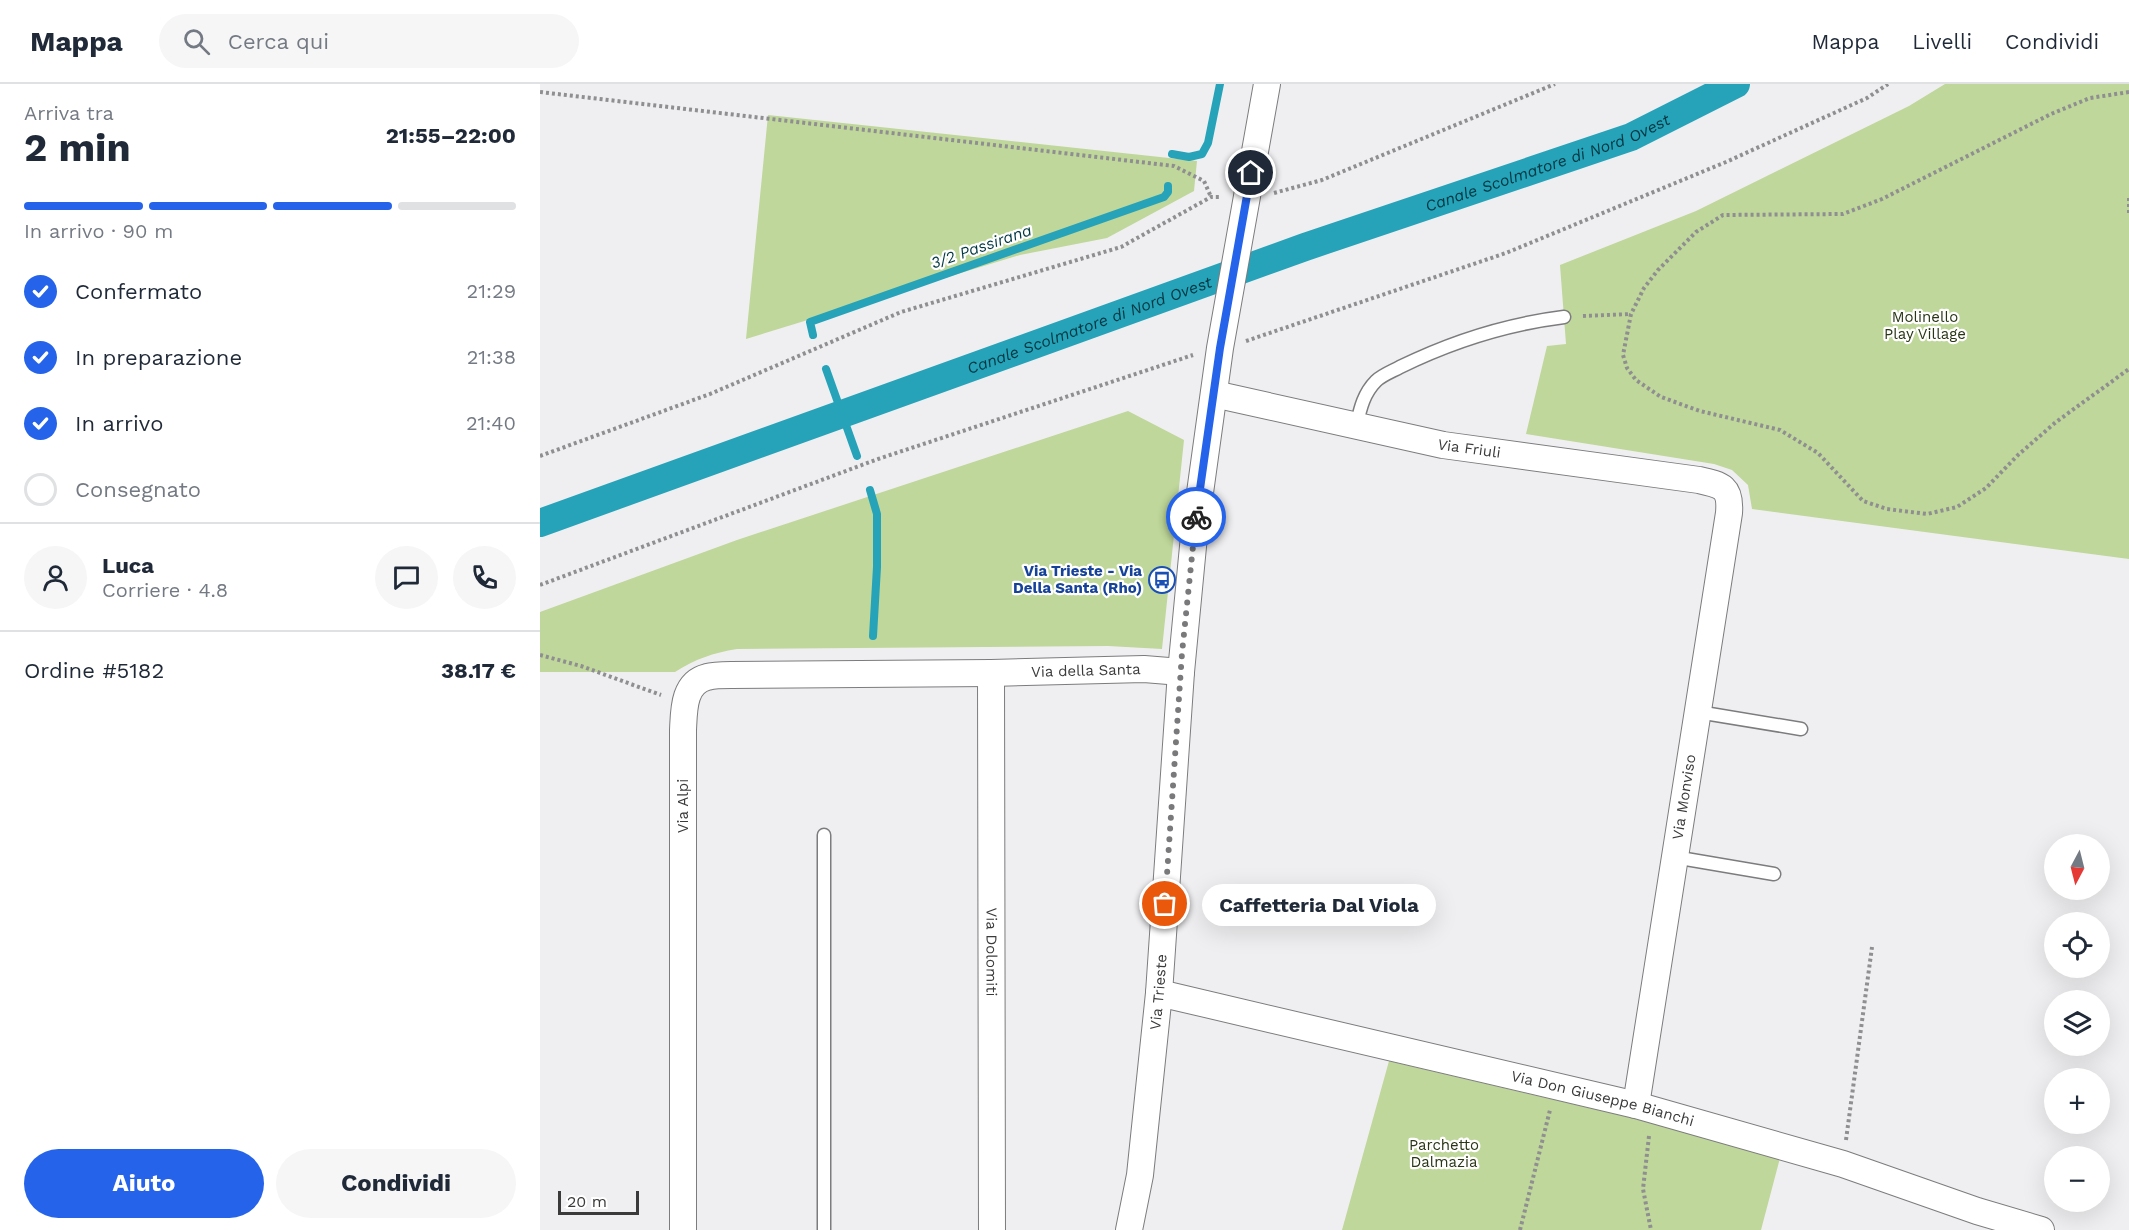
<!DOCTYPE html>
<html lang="it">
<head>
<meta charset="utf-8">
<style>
	body { margin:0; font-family:"Work Sans",sans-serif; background:#f6f6f7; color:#1f2937; height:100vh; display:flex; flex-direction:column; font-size:22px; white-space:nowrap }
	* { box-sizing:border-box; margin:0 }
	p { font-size:20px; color:#747a83 }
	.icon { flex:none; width:33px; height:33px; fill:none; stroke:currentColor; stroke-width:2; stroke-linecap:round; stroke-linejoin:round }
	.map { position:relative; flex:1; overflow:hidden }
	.panel { display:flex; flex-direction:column; background:#fff; width:540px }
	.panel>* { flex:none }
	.needle { width:39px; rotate:187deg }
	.tools { position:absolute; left:1504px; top:750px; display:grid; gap:12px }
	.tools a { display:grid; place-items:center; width:66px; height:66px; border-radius:50%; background:#fff; box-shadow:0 6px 24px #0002; font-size:30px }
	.scale { position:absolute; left:18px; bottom:15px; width:81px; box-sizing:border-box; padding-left:6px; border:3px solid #3a3a3b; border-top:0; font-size:16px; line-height:21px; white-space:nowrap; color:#3a3a3b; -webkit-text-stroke:4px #fff; paint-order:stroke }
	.pin { position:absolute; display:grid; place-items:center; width:51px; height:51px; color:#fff; margin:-26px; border:3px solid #fff; border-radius:50%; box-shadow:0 2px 6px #0007 }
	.courier { position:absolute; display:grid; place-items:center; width:60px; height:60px; margin:-30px; border:4px solid #2563eb; border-radius:50%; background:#fff; color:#222; box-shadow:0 2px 8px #0007 }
	.bubble { position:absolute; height:42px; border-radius:21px; background:#fff; box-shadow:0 6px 24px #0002; font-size:20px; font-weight:700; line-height:42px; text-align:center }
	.head em { font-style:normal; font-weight:700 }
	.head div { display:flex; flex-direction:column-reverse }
	.head { display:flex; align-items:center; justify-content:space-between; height:102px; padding:0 24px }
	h1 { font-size:39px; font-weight:700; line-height:45px }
	.bar { display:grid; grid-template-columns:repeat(4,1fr); gap:9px 6px; align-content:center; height:72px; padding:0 24px }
	.bar i { height:8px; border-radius:4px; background:#e0e1e3 }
	.bar .on { background:#2563eb }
	.bar p { grid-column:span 4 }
	.line { display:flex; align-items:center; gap:15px; padding:0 24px; border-top:2px solid #e0e1e3 }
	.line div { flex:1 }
	.round { display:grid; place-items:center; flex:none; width:63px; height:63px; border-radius:32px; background:#f6f6f7 }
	ol { padding:0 24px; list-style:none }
	li { display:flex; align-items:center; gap:18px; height:66px }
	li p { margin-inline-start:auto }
	li .icon { padding:6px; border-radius:50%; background:#2563eb; color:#fff; stroke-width:4 }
	li:last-child { color:#747a83 }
	li i { width:33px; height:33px; border:3px solid #e0e1e3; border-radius:50% }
	.cta { display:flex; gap:12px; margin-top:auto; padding:12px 24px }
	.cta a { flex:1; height:69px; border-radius:36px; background:#2563eb; color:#fff; font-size:24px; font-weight:700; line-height:69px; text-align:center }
	.cta a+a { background:#f6f6f7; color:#1f2937 }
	header { display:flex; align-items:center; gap:36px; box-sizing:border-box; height:84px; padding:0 30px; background:#fff; border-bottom:2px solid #e0e1e3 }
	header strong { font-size:28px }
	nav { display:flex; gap:33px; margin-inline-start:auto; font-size:21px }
	.search { width:420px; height:54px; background:#f6f6f7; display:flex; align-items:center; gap:15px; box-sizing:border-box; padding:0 21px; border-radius:33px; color:#747a83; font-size:22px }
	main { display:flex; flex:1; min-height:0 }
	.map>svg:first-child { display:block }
	.green { fill:#bfd79a }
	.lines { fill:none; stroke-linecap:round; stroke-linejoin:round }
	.stream { stroke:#26a3b9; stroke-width:8 }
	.canal { stroke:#26a3b9; stroke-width:28 }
	.service-casing { stroke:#7c7c7e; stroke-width:15 }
	.minor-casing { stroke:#7c7c7e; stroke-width:28 }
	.path { stroke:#8f8f91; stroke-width:4; stroke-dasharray:3 3; stroke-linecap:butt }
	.service { stroke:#fff; stroke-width:12 }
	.minor { stroke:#fff; stroke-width:26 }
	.done { stroke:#79797b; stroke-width:6; stroke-dasharray:0 10.8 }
	.route { stroke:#2563eb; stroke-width:8 }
	.labels { text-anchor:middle; stroke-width:4.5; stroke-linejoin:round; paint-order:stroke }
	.park-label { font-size:15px; fill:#293514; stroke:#fff }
	.street-label { font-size:15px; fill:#3a3a3b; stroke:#fff }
	.transit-label { font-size:15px; font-weight:bold; fill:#164399; stroke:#fff; text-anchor:end }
	.water-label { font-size:16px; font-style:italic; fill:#003842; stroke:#fff }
</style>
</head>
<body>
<header>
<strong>Mappa</strong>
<div class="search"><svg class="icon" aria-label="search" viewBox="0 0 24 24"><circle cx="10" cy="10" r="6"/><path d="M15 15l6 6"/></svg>Cerca qui</div>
<nav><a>Mappa</a><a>Livelli</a><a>Condividi</a></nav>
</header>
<main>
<section class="panel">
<div class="head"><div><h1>2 min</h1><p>Arriva tra</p></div><em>21:55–22:00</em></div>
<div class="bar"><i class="on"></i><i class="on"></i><i class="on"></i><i></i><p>In arrivo · 90 m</p></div>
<ol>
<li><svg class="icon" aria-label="check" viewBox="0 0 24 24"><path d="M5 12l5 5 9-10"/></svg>Confermato<p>21:29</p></li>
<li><svg class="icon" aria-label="check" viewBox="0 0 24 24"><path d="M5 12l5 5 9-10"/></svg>In preparazione<p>21:38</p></li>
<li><svg class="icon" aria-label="check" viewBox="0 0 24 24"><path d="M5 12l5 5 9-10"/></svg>In arrivo<p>21:40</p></li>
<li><i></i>Consegnato</li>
</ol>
<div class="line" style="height:108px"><a class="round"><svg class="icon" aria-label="person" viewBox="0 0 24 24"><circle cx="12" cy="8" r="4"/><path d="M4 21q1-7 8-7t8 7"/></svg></a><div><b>Luca</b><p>Corriere · 4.8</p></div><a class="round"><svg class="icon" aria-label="chat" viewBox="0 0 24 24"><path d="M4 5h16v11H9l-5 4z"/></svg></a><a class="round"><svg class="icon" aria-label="phone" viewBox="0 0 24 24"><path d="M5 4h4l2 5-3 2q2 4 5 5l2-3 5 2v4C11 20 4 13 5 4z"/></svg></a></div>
<div class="line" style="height:78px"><div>Ordine #5182</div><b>38.17 €</b></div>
<div class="cta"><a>Aiuto</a><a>Condividi</a></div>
</section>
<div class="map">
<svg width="1589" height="1146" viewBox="0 0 1589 1146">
	<rect width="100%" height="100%" fill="#efeff1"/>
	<!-- green -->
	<path class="green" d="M1405,0h184v475l-377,-50 -4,-24 -16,-15 -18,-6 -188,-30 21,-88 19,-2 -6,-79 136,-54 213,-105z
		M228,31l429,46 -3,30 -87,47 -87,17 -274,84z
		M588,327l56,29 -22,209 -54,-3 -371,3c-24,4 -42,10 -62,23h-135v-60l197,-72z
		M849,977l243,57 148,40 -19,72h-419z"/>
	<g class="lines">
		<!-- stream -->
		<path class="stream" d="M632,70l17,3 13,-3 6,-11 12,-59
			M273,251l-3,-13 354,-125 4,-5v-6
			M286,285l31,87
			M330,406l7,24v53l-4,69"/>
		<!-- canal -->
		<path class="canal" id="s1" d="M0,439l765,-276 326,-110 105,-53"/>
		<defs>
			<path id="service" d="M816,343c4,-17 7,-33 20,-46 6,-6 17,-10 24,-14 51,-25 108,-43 164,-50
				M1158,628l103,17
				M284,751v395
				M1134,773l100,17"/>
			<g id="minor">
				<path id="s2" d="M674,310l229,51 256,35c23,5 32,7 30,33l-93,592"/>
				<path id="s3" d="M451,589l1,557"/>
				<path id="s4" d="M619,909l477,112 207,59 134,47 64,19"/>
				<path id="s5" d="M143,1146v-500c1,-19 0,-47 24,-53 7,-2 16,-2 24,-2l260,-2 153,-4 37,3"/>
				<path id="s6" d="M589,1146l11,-55 19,-182 22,-321 13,-136 26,-188 47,-264"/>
			</g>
		</defs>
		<!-- service casing -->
		<use href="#service" class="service-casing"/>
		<!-- minor casing -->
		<use href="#minor" class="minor-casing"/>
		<!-- path -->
		<path class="path" d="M0,8l634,74 30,15 7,16
			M1589,8l-39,6 -39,16 -169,85 -39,15 -120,1 -27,17 -38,38 -14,18 -13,26 -8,41 4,13 9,12 25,17 39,14 80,19 38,23 45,48 24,8 40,5 30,-7 29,-19 32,-33 38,-33 73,-53
			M734,109l48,-13 233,-96
			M1589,114v17
			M1043,232l48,-2
			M706,257l260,-88 220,-91 141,-64 21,-14
			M0,372l170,-62 191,-82 220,-65 90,-50h10
			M0,501l338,-126 315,-104
			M0,571l41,11 80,29
			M1109,1052l-6,53 8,41
			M1306,1056l26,-193
			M980,1146l30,-120"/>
		<!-- service -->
		<use href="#service" class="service"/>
		<!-- minor -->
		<use href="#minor" class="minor"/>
	</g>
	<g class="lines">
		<!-- done -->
		<path class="done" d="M625,820l17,-251 14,-136"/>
		<!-- route -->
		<path class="route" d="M656,433l24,-169 31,-175"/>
	</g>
	<!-- icons -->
	<defs>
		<symbol id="bus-ring" viewBox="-11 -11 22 22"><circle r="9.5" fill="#fff" stroke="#1a4fb4" stroke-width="1.5"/><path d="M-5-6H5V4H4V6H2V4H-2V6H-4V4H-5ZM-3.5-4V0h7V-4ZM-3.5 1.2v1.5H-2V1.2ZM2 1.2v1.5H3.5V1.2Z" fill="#1a4fb4"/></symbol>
	</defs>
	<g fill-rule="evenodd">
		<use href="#bus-ring" x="607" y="481" width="30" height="30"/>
	</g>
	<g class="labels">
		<!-- park labels -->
		<g class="park-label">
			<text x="1385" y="238">Molinello<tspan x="1385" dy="17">Play Village</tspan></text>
			<text x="904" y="1066">Parchetto<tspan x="904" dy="17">Dalmazia</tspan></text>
		</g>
		<!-- street labels -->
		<g class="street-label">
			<text dy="5" stroke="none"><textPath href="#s2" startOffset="261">Via Friuli</textPath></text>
			<text dy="5" stroke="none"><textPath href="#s5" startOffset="942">Via della Santa</textPath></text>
			<text transform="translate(1144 713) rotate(-81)" y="5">Via Monviso</text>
			<text transform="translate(143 722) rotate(-90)" y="5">Via Alpi</text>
			<text dy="5" stroke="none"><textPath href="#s3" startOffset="279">Via Dolomiti</textPath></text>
			<text dy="5" stroke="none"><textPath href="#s6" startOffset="240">Via Trieste</textPath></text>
			<text dy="5" stroke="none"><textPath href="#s4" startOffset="456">Via Don Giuseppe Bianchi</textPath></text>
		</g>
		<!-- transit labels -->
		<g class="transit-label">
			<text x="602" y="492">Via Trieste - Via<tspan x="602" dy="17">Della Santa (Rho)</tspan></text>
		</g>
		<!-- water labels -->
		<g class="water-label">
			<text dy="6" stroke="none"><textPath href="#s1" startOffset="1070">Canale Scolmatore di Nord Ovest</textPath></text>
			<text transform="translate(441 162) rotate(-19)" y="6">3/2 Passirana</text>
			<text dy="6" stroke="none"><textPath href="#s1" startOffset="584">Canale Scolmatore di Nord Ovest</textPath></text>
		</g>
	</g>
</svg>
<div class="tools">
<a><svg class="needle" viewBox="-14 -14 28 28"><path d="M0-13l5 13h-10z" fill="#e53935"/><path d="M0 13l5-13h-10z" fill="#747a83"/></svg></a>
<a><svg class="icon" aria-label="locate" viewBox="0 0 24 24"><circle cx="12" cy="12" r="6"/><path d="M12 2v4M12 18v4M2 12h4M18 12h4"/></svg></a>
<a><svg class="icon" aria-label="layers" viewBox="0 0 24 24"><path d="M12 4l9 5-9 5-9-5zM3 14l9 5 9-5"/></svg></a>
<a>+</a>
<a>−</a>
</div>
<div class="scale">20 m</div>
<div class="pin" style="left:625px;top:820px;background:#ea580c"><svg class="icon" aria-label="bag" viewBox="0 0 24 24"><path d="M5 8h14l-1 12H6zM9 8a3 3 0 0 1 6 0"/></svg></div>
<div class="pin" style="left:711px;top:89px;background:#1f2937"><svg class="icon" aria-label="home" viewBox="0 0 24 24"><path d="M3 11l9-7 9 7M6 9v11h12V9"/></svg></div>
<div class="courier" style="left:656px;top:433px"><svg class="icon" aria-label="bike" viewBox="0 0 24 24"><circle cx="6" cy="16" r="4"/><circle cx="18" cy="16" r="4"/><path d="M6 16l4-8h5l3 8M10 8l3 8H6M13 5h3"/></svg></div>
<div class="bubble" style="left:662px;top:800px;width:234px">Caffetteria Dal Viola</div>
</div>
</main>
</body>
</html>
